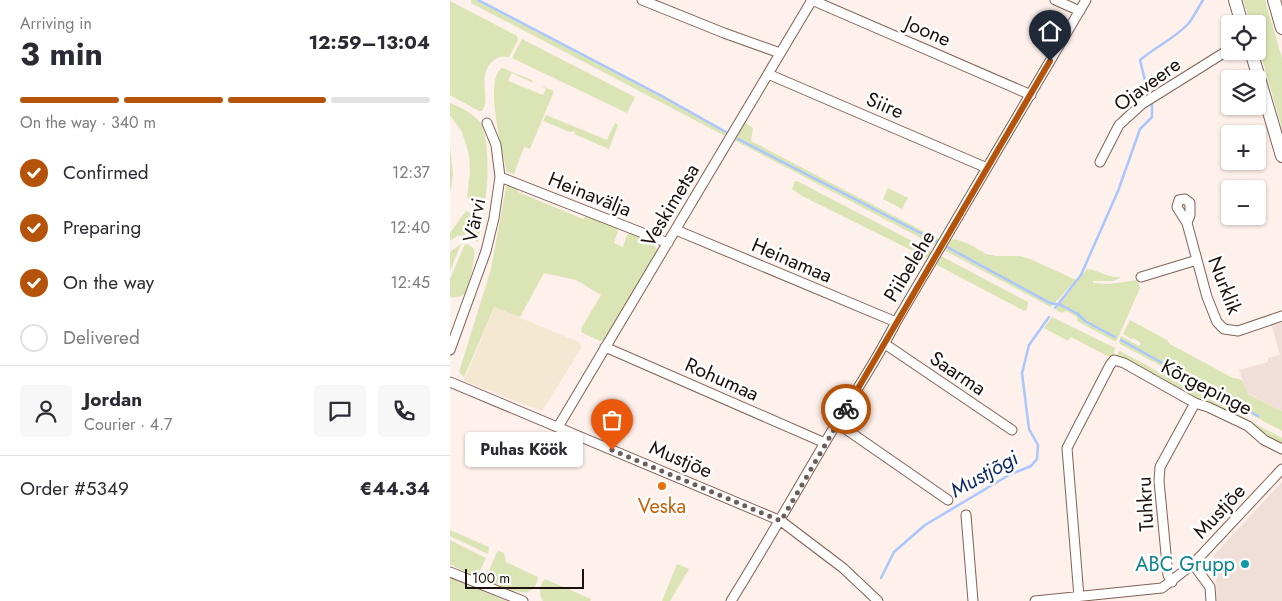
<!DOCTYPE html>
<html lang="en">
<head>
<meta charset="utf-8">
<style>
	body { margin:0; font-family:Jost,sans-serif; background:#f7f7f7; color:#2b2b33; height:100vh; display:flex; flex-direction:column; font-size:19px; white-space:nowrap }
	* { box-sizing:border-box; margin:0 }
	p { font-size:16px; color:#7c7c81 }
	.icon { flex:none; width:28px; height:28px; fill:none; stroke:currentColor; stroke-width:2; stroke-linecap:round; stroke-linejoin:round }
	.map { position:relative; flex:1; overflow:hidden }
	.drawer { display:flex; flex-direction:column; background:#fff; width:450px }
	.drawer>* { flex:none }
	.buttons { position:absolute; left:771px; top:15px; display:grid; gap:10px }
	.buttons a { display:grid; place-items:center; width:45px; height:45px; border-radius:5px; background:#fff; box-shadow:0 1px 4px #0004; font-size:25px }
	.scale { position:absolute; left:15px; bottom:12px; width:119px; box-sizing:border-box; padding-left:5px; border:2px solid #1b100c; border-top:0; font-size:14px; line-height:18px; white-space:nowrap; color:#1b100c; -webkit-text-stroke:4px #fff; paint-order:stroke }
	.pin { position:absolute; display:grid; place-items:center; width:42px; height:42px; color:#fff; margin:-51px -21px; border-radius:50% 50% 50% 0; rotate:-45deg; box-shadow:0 0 5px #0007 }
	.pin .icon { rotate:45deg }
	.courier { position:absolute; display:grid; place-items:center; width:50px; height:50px; margin:-25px; border:4px solid #b45309; border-radius:50%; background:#fff; color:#222; box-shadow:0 1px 6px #0007 }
	.bubble { position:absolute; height:35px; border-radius:5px; background:#fff; box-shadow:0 1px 4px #0004; font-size:16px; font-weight:700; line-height:35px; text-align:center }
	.overview em { font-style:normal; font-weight:700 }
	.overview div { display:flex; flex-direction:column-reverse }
	.overview { display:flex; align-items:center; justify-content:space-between; height:85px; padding:0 20px }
	h1 { font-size:32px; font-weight:700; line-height:38px }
	.bar { display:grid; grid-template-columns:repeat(4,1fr); gap:8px 5px; align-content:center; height:60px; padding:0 20px }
	.bar i { height:6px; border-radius:4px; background:#e1e1e2 }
	.bar .selected { background:#b45309 }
	.bar p { grid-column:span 4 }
	.line { display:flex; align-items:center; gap:12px; padding:0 20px; border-top:1px solid #e1e1e2 }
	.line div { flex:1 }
	.round { display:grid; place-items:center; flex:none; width:52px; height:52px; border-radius:5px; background:#f7f7f7 }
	ol { padding:0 20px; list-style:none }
	li { display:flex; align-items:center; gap:15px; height:55px }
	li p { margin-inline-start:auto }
	li .icon { padding:5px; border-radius:50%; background:#b45309; color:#fff; stroke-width:4 }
	li:last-child { color:#7c7c81 }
	li i { width:28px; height:28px; border:2px solid #e1e1e2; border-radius:50% }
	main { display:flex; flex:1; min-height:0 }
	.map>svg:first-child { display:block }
	.built { fill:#f0dfd8 }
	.industrial { fill:#f4e8d3 }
	.green { fill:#dbe4b5 }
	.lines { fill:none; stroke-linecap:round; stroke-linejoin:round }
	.stream { stroke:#aac6fe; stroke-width:2.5 }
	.street-casing { stroke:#806358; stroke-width:11 }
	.primary-casing { stroke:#806358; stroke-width:14 }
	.street { stroke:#fff; stroke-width:9 }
	.primary { stroke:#fff; stroke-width:12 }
	.done { stroke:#6a5e5a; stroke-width:5; stroke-dasharray:0 9 }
	.route { stroke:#b45309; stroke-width:6 }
	.food-dot { fill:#e8710a; stroke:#fff; stroke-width:2 }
	.culture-dot { fill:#0f9aa8; stroke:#fff; stroke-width:2 }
	.labels { text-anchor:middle; stroke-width:5; stroke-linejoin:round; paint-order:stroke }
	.street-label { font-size:20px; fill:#1b100c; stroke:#fff }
	.food-label { font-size:20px; fill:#c56008; stroke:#fff }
	.culture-label { font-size:20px; fill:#0d838f; stroke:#fff; text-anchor:end }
	.water-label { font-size:21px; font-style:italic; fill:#102a69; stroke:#fff }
</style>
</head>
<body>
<main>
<section class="drawer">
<div class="overview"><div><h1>3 min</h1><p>Arriving in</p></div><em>12:59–13:04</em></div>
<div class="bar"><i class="selected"></i><i class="selected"></i><i class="selected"></i><i></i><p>On the way · 340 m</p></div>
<ol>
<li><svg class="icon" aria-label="check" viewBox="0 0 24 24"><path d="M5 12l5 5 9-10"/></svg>Confirmed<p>12:37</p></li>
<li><svg class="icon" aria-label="check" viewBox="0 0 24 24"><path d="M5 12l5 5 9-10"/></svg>Preparing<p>12:40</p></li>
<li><svg class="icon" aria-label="check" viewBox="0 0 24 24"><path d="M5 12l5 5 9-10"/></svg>On the way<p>12:45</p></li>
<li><i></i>Delivered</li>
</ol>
<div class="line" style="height:90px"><a class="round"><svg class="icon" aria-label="person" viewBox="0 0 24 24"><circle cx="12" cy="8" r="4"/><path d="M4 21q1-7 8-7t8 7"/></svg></a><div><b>Jordan</b><p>Courier · 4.7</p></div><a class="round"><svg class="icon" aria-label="chat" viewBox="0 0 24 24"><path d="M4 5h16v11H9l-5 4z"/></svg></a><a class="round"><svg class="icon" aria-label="phone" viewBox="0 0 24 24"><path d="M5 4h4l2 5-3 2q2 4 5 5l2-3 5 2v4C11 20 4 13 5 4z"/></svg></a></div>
<div class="line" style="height:65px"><div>Order #5349</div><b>€44.34</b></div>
</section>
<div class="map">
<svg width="832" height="601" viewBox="0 0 832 601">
	<rect width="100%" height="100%" fill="#fef0ea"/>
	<!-- built -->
	<path class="built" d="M832,323v88l-35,-18 -8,-23 29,-8v-4l12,-3 -8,-29z
		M832,482v119h-65l-3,-46z"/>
	<!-- industrial -->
	<path class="industrial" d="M44,307l85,35 3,5 -40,64 -78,-30z"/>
	<!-- green -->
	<path class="green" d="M21,0h7l182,95 66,37 1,5 -256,-134z
		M793,0h22l17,58v71l-24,-85v-20h-7z
		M0,1l67,35 1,4 -9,17c-6,-1 -10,-1 -15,3 -19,15 -2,38 -12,51h-3l-29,-16z
		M72,39l113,58 -8,16 -115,-55z
		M52,68l30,12 1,3 -21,-10 -4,8 35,14 3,-6 -5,-3 13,5 -24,58 -6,-2 -10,27 -7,-2c-4,-18 -24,-94 -5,-104z
		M0,103c10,4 22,10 29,18 11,12 10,69 5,83l-17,-7 3,-25 -1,-18 -7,-22 -12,-17z
		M96,115l61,25 8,-17 3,2 -9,24 -33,-14 -2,-4 -4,1 -27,-11z
		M293,121l10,7 -2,13 191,100 -4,6 -206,-108z
		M0,147l3,27 -2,15 -1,-1z
		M345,181h2l138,72 -6,6 -127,-63 -10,-7z
		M57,182l10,5 1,5 65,27 4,-4 30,13 1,3 -4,12 9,4 4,-12 4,-2 21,10 6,7 -1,3 -51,87 -6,1 -19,-9 1,-5 19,-32 -25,-15 -32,-7 -24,44 -26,-10 -30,70 -5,-5 32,-103z
		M438,188l20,10 -6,11 -19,-10z
		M16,211l8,4 -9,20 -8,1 -7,5v-8z
		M26,216l6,5 -4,21 -10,-6z
		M505,239l14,5 17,10 10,2h23l11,3 46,21 -25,27 -109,-58 6,-9z
		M11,244l-11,27v-19z
		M15,244l4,1 5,4c2,7 -5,38 -9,44 -4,4 -10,5 -15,4v-18z
		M489,255l89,47 -1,7 -3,2 -87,-46 -1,-3z
		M637,269c12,1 22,10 35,8l-9,4h-20v2l17,1 28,-4 2,8 -23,52 -3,1 -37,-20v-4l-11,-6 -4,2 -6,-3 6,-10z
		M602,317l63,31 -2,9h-4l-38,-20 -3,4 -24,-13z
		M680,320l37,20 3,4 61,33 11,3 6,14 34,17v20l-162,-87 -1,-2 2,-6 18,10 2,-3 -8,-5 -2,1 -8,-5z
		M670,351l162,87v9l-166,-89 2,-6z
		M0,530l39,17 -1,7 -38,-18z
		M0,540l36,18 -8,17 -6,1 -22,-12z
		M49,551l5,2 2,9 32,15c-3,22 -21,15 -35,10 -5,-2 -10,-2 -15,-6l-1,-6 10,-23z
		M227,564l12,5 -19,32h-8z
		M0,577l7,4 50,20h-57z
		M95,579l46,20 -1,2h-47c-5,-7 -4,-16 2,-22z"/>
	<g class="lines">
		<!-- stream -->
		<path class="stream" d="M28,0l182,95 66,37
			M699,97l-9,-37c15,-13 34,-21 48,-36 6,-7 10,-16 15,-24
			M288,139l200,103
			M497,247l103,56 11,2 17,9 7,7 30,16
			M605,308l26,-33 37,-84 22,-62 12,-12v-14
			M671,340l137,76
			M431,578l13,-26 31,-27 84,-50 22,-9 6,-7 1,-14 -9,-16 -7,-56 7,-28 20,-28"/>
		<defs>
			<path id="street" d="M192,0l82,33 56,20
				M362,0l219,95
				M605,0l25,11
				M318,74l219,94
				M650,162l19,-37 23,-21 88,-55
				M50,177l168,66
				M737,223l3,-8v-12l-5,-4 -6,1 -2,7 10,16 20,74 10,25 7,7 14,2 44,-15
				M226,230l220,92
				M691,277l56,-17
				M435,344l127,86
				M155,347l220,96
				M0,350l36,-99 8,-33 6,-41 -4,-32 -9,-22
				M0,382l331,139 62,47 35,33
				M387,423l111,77
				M108,427l254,-427
				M516,515l7,86
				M743,564l17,23 1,14
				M0,572l73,29
				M722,582l-4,-7 -9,-94 1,-14 35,-64
				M629,597l-12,-149 43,-83 4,-5 10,3 71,40 13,4 40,19 16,14 18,9
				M281,601c36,-58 70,-118 105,-177 20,-34 42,-66 60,-102l190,-322
				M585,601l127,-13 31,-24 89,-95"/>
			<path id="primary" d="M785,0l7,24
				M824,0l8,28
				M801,51l31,105"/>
		</defs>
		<!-- street casing -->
		<use href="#street" class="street-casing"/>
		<!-- primary casing -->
		<use href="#primary" class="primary-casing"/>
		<!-- street -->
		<use href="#street" class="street"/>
		<!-- primary -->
		<use href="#primary" class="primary"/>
	</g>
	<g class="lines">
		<!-- done -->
		<path class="done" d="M162,450l169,71 65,-112"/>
		<!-- route -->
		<path class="route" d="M396,409l204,-348"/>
	</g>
	<!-- markers -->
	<circle class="food-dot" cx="212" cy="486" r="5"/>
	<circle class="culture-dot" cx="795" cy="564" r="5"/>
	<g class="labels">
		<!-- street labels -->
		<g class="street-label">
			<text transform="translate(478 31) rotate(23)" y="7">Joone</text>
			<text transform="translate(697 84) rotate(-36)" y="7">Ojaveere</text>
			<text transform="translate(435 105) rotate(23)" y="7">Siire</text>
			<text transform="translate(140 194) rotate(22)" y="7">Heinavälja</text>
			<text transform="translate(220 205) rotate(-59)" y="7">Veskimetsa</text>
			<text transform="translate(24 220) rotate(-78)" y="7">Värvi</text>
			<text transform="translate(342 260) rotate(23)" y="7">Heinamaa</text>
			<text transform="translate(459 266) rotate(-59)" y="7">Piibelehe</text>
			<text transform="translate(775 285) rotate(69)" y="7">Nurklik</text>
			<text transform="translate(508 373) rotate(34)" y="7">Saarma</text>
			<text transform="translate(272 379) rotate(24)" y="7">Rohumaa</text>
			<text transform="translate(757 387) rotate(27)" y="7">Kõrgepinge</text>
			<text transform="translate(231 459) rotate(23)" y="7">Mustjõe</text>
			<text transform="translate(695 504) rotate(-93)" y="7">Tuhkru</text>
			<text transform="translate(769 511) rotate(-47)" y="7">Mustjõe</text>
		</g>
		<!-- food labels -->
		<g class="food-label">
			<text x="212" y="513">Veska</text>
		</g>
		<!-- culture labels -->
		<g class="culture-label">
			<text x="785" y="571">ABC Grupp</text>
		</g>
		<!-- water labels -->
		<g class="water-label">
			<text transform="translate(534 474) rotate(-29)" y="7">Mustjõgi</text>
		</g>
	</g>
</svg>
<div class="buttons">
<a><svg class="icon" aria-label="locate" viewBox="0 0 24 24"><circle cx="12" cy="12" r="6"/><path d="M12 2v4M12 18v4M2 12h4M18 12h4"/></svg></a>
<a><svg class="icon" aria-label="layers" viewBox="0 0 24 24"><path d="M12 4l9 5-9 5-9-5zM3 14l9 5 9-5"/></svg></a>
<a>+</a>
<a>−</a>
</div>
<div class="scale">100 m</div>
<div class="pin" style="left:162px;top:450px;background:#ea580c"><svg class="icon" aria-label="bag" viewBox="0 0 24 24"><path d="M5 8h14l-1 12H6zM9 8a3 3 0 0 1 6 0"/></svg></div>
<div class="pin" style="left:600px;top:61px;background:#1f2937"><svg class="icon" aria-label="home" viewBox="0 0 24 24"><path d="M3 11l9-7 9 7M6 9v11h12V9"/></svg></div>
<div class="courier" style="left:396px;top:409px"><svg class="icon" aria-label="bike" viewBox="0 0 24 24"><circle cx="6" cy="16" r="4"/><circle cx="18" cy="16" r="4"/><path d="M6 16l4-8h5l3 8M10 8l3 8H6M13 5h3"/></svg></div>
<div class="bubble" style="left:15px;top:432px;width:118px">Puhas Köök</div>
</div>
</main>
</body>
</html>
